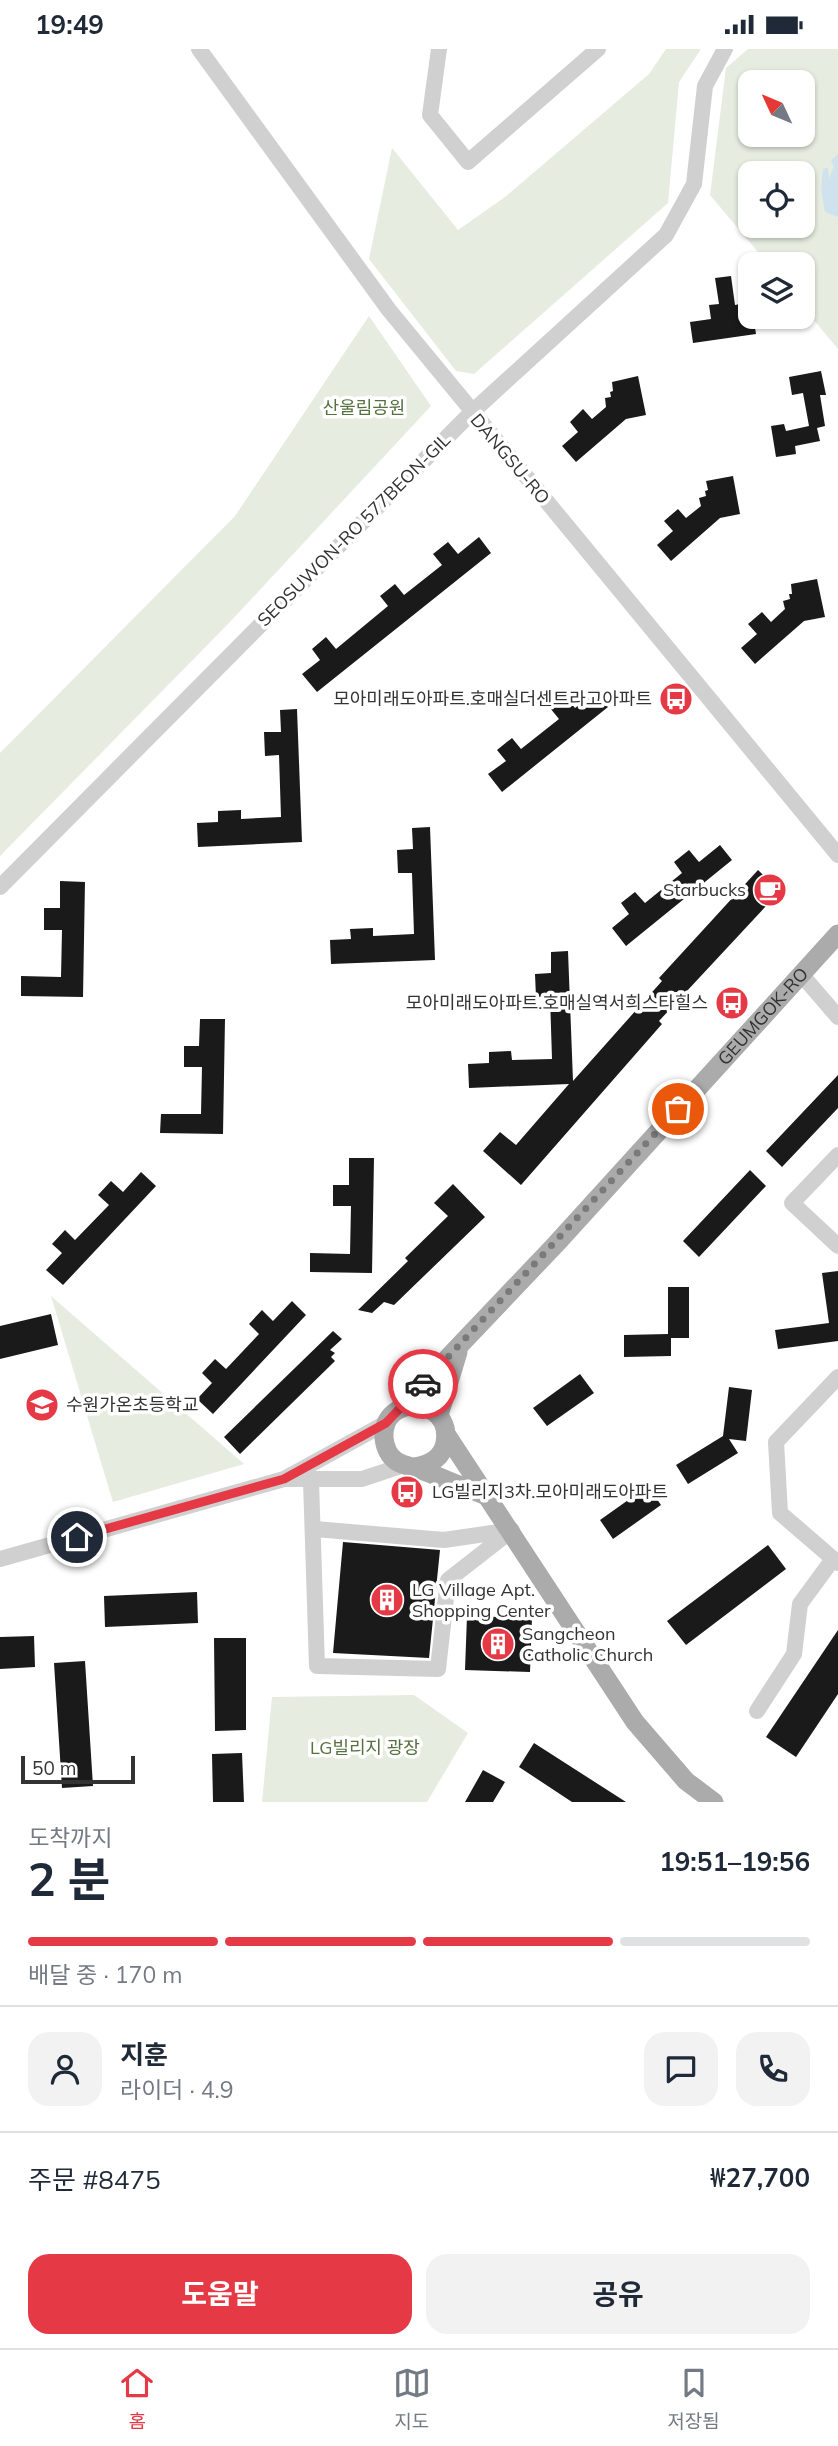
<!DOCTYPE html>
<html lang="ko">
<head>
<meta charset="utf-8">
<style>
	body { margin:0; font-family:Mulish,"Noto Sans KR",sans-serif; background:#f2f2f3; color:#1f2937; height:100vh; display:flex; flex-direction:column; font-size:26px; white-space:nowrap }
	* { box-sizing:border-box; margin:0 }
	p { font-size:23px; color:#747a83 }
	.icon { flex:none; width:38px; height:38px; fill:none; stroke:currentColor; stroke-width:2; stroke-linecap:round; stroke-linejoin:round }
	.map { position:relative; height:1753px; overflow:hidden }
	.panel { display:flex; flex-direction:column; background:#fff; flex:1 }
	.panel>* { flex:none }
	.needle { width:46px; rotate:314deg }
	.controls { position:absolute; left:738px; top:21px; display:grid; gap:14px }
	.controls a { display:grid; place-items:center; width:77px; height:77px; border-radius:14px; background:#fff; box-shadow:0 2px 5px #0004; font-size:35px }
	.scale { position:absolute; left:21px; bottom:18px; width:114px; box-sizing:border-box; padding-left:7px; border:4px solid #333; border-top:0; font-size:19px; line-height:24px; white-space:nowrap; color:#333; -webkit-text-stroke:5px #fff; paint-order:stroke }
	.pin { position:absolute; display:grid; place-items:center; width:60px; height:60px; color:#fff; margin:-30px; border:4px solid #fff; border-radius:50%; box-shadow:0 2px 7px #0007 }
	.courier { position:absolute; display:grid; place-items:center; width:70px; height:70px; margin:-35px; border:5px solid #e63946; border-radius:50%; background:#fff; color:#222; box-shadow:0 2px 9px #0007 }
	.summary em { font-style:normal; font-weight:700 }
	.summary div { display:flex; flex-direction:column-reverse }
	.summary { display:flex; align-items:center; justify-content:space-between; height:119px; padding:0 28px }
	h1 { font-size:46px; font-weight:700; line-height:52px }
	.bar { display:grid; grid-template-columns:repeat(4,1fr); gap:10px 7px; align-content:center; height:84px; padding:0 28px }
	.bar i { height:9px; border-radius:5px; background:#e0e1e3 }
	.bar .current { background:#e63946 }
	.bar p { grid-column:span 4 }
	.line { display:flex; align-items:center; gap:18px; padding:0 28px; border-top:2px solid #e0e1e3 }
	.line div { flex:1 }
	.round { display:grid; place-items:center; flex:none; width:74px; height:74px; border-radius:21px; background:#f2f2f3 }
	.cta { display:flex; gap:14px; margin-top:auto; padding:14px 28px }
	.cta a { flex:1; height:80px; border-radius:21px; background:#e63946; color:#fff; font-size:28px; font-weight:700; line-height:80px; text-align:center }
	.cta a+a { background:#f2f2f3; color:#1f2937 }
	.status { display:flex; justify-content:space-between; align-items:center; height:49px; padding:0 35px; background:#fff; direction:ltr }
	.status svg { height:19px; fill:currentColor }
	.tabs { display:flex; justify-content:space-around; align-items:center; height:98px; border-top:2px solid #e0e1e3; background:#fff; font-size:19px; color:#747a83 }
	.tabs a { display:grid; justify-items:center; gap:4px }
	.tabs .current { color:#e63946 }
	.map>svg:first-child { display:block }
	.green { fill:#e6ecdf; fill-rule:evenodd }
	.water { fill:#cfe2ee }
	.building { fill:#1a1a1a }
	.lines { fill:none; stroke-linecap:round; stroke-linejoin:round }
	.minor { stroke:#d0d0d0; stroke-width:16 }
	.major { stroke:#ababab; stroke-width:19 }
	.done { stroke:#7a7a7a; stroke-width:7; stroke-dasharray:0 12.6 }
	.route { stroke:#e63946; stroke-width:9 }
	.labels { text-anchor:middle; stroke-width:7; stroke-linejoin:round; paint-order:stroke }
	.park-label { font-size:18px; fill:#56703f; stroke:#fff }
	.street-label { font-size:18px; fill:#333; stroke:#fff }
	.poi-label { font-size:18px; fill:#333; stroke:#fff; text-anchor:start }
</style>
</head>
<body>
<div class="status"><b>19:49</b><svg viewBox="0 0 49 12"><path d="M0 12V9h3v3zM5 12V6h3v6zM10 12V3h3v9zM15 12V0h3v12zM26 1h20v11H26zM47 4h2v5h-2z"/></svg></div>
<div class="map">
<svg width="838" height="1753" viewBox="0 0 838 1753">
	<rect width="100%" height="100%" fill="#fff"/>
	<!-- green -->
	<path class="green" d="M666,0h35l-22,33 -11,121 -194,171 -18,-3 -87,-112 23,-111 66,82 47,-33 144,-123z
		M748,0h90v300l-35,-42v-43h-35l-58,-69 16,-127zM751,33h52v53h-52zM751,124h52v53h-52z
		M369,267l62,90 -202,217 -229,233v-103l235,-237z
		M51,1247l193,168 -131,38z
		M414,1646l54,38 -41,69h-165l10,-105z"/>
	<!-- water -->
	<path class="water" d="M838,105v63l-13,-5 -4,-22 2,-21 5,-1 1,11 5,-13 -3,-5z"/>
	<!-- building -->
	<path class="building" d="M731,227l4,29 16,-3 5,32 -63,9 -3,-21 21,-3 -2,-14 10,-1 -4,-26z
		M821,322l5,24h-6l5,31 -8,2 3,13 -25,5 1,8 -20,3 -5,-31 13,-2 2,7 23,-5 -6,-33 -11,2 -3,-18z
		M638,327l8,39 -20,4 -50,43 -14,-16 16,-14 -8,-10 13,-13 9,10 14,-12 -1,-9 6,-1 -1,-5 3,-1 -1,-9z
		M733,427l7,38 -20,4 -49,43 -14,-16 16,-14 -9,-10 14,-12 8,9 15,-12 -2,-8 7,-2 -1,-5 3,-1 -2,-9z
		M479,488l12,16 -174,139 -15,-18 18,-14 -8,-11 14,-12 10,12 52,-43 -8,-10 15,-12 9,11 38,-30 -9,-11 15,-12 10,12z
		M817,530l8,38 -21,4 -49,43 -14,-16 16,-14 -9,-10 14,-12 9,10 14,-13 -2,-8 7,-2 -1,-5h3l-1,-10z
		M596,643l12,15 -106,85 -14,-18 18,-13 -9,-11 15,-12 9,11 38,-30 -9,-11 15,-12 10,12z
		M297,660l5,133 -104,5 -1,-24 21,-1v-11l23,-1v9l40,-2 -2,-62 -14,1 -1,-24h17l-1,-22z
		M430,778l5,133 -104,4 -1,-24 21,-1 -1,-10 23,-1v8l41,-2 -2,-61h-14l-1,-23 16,-1 -1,-21z
		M720,796l12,15 -106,86 -14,-18 17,-14 -8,-11 14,-11 10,11 37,-30 -8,-11 15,-12 10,12z
		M758,821l22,21 -121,130 3,3 -141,161 -38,-34 17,-19 16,13 53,-61 -100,4 -1,-24 21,-1v-11l22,-1 1,9 40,-1 -2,-63 -14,1 -1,-23 16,-1v-21l17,-1 5,130 89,-100 -3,-3z
		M60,832l25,1 -2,115 -62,-1v-20l40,1 1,-47h-18v-22h16z
		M200,970h25l-2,115 -63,-1 1,-19h40l1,-47h-18v-21h15z
		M838,1026v33l-56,59 -16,-16z
		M349,1109h25l-2,115 -62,-1v-19l40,1 1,-48h-18v-21h16z
		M750,1121l16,16 -67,71 -16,-16z
		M141,1123l15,14 -93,99 -17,-15 16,-17 -10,-9 13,-14 10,10 34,-35 -11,-10 13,-14 12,11z
		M453,1135l32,33 -91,88 -10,-3 -12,11 -14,-3 50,-49 -3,-3 43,-42 -14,-13z
		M838,1222v70l-60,8 -3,-19 54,-7 -7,-50z
		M668,1238h21v51h-18v18l-47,1v-22l44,-1z
		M292,1252l14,14 -93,99 -16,-15 15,-16 -10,-10 13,-14 11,10 33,-35 -10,-10 13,-14 11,11z
		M51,1265l7,31 -58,14v-33z
		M333,1282l9,8 -12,11 5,3 -4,4 4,4 -95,93 -16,-17z
		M580,1325l14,19 -47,33 -14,-18z
		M729,1338l23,3 -6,51 -17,-2 9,14 -50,31 -12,-19 47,-29z
		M648,1437l13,19 -48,34 -13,-19z
		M343,1493l97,8 -11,108 -96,-5z
		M768,1496l18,24 -100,76 -19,-24z
		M197,1543l1,31 -93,4 -1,-31z
		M467,1567l65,2 -2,54 -65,-2z
		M838,1581v64l-42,63 -30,-20z
		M34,1587l1,31 -35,2v-32z
		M214,1589h32v92l-31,1z
		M85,1612l8,125 -31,2 -8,-125z
		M534,1694l92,59h-54l-53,-35z
		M242,1704l2,49h-31l-1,-48z
		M483,1721l22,12 -12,20h-28z"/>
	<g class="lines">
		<!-- minor -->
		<path class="minor" d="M199,0l190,261 449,545
			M439,0l-9,66 38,47 130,-113
			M0,838l471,-474 195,-178 28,-51 11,-98 20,-37
			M801,925l37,43
			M838,1106l-46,48 46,43
			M838,1328l-62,65 4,71 58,50
			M284,1430l102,-56
			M311,1432l6,185 121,3 10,-89 64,-50 -68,10 -129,-11
			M0,1510l284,-80h78l42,-14
			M757,1662l37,-57 6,-50 33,-45"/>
		<!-- major -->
		<g class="major">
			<path id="s1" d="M400,1359l156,-164 282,-310"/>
			<path d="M439,1366l19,-63"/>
			<path d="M446,1385l189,288 51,59 28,21"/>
			<path d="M414,1418c14,-2 28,-8 31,-24 9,-46 -64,-51 -61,-5 1,9 5,18 12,23 6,4 13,5 20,7 24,9 47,19 71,28"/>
		</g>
	</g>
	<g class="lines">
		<!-- done -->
		<path class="done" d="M423,1335l255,-275"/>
		<!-- route -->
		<path class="route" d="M77,1488l207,-58 102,-56 37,-39"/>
	</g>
	<!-- icons -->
	<defs>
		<symbol id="bus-disc" viewBox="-11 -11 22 22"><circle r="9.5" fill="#e63946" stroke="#fff"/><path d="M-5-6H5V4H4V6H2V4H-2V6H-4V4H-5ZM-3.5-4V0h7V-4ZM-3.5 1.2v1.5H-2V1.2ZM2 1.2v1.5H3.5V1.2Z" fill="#fff"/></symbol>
		<symbol id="cafe-disc" viewBox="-11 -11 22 22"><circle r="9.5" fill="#e63946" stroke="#fff"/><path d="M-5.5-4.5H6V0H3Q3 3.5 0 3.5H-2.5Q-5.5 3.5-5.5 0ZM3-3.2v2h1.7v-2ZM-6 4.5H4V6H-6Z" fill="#fff"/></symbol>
		<symbol id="school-disc" viewBox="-11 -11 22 22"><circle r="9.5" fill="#e63946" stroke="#fff"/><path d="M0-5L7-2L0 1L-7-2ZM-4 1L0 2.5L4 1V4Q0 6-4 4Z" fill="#fff"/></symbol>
		<symbol id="building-disc" viewBox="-11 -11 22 22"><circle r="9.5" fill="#e63946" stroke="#fff"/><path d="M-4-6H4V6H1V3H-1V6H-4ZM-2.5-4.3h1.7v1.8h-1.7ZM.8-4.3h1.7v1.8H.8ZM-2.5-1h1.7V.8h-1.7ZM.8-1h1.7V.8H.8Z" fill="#fff"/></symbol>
	</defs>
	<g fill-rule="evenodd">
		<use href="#bus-disc" x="657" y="631" width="38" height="38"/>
		<use href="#cafe-disc" x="751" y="822" width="38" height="38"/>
		<use href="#bus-disc" x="713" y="935" width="38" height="38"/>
		<use href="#school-disc" x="23" y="1337" width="38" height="38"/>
		<use href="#bus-disc" x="388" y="1424" width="38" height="38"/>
		<use href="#building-disc" x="368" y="1532" width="38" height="38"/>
		<use href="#building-disc" x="479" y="1576" width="38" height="38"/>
	</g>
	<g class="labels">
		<!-- park labels -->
		<g class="park-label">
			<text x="364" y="365">산울림공원</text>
			<text x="365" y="1705">LG빌리지 광장</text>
		</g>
		<!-- street labels -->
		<g class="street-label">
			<text transform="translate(510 410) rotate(50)" y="6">DANGSU-RO</text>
			<text transform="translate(354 481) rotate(-45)" y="6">SEOSUWON-RO 577BEON-GIL</text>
			<text dy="6" stroke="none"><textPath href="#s1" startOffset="534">GEUMGOK-RO</textPath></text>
		</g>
		<!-- poi labels -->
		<g class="poi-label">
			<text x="652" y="656" text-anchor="end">모아미래도아파트.호매실더센트라고아파트</text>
			<text x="746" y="847" text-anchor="end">Starbucks</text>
			<text x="708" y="960" text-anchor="end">모아미래도아파트.호매실역서희스타힐스</text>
			<text x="66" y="1362">수원가온초등학교</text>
			<text x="432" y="1449">LG빌리지3차.모아미래도아파트</text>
			<text x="412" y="1547">LG Village Apt.<tspan x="412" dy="21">Shopping Center</tspan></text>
			<text x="522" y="1591">Sangcheon<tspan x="522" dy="21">Catholic Church</tspan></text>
		</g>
	</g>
</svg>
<div class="controls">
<a><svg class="needle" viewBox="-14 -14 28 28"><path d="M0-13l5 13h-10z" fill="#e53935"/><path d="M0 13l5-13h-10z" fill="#747a83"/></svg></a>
<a><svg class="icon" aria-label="locate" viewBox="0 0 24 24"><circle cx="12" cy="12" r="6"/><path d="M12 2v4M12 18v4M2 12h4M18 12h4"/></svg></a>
<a><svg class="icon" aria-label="layers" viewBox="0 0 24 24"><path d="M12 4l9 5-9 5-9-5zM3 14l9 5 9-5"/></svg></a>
</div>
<div class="scale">50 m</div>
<div class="pin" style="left:678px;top:1060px;background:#ea580c"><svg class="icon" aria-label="bag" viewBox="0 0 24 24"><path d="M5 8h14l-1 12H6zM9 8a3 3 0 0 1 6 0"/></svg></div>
<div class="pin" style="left:77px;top:1488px;background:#1f2937"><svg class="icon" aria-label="home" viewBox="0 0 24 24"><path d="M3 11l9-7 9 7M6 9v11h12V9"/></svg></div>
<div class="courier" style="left:423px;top:1335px"><svg class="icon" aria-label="car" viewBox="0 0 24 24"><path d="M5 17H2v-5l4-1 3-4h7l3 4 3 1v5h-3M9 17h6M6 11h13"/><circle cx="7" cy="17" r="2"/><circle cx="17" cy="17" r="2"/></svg></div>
</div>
<section class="panel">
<div class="summary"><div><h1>2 분</h1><p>도착까지</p></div><em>19:51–19:56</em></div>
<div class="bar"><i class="current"></i><i class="current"></i><i class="current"></i><i></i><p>배달 중 · 170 m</p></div>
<div class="line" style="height:126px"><a class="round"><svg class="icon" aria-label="person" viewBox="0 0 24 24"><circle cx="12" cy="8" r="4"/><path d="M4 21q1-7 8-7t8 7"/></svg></a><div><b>지훈</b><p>라이더 · 4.9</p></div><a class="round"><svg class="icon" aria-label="chat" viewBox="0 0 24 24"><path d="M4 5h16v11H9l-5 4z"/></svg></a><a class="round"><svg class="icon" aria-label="phone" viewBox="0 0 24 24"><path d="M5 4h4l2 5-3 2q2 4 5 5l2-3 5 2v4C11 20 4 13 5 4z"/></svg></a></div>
<div class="line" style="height:91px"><div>주문 #8475</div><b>₩27,700</b></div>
<div class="cta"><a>도움말</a><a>공유</a></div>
</section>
<nav class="tabs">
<a class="current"><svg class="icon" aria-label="home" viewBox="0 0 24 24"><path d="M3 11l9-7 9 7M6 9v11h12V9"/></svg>홈</a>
<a><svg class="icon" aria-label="map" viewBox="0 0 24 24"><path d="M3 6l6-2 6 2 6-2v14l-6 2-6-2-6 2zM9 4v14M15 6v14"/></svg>지도</a>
<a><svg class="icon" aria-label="saved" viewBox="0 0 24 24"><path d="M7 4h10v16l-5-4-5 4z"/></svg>저장됨</a>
</nav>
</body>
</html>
